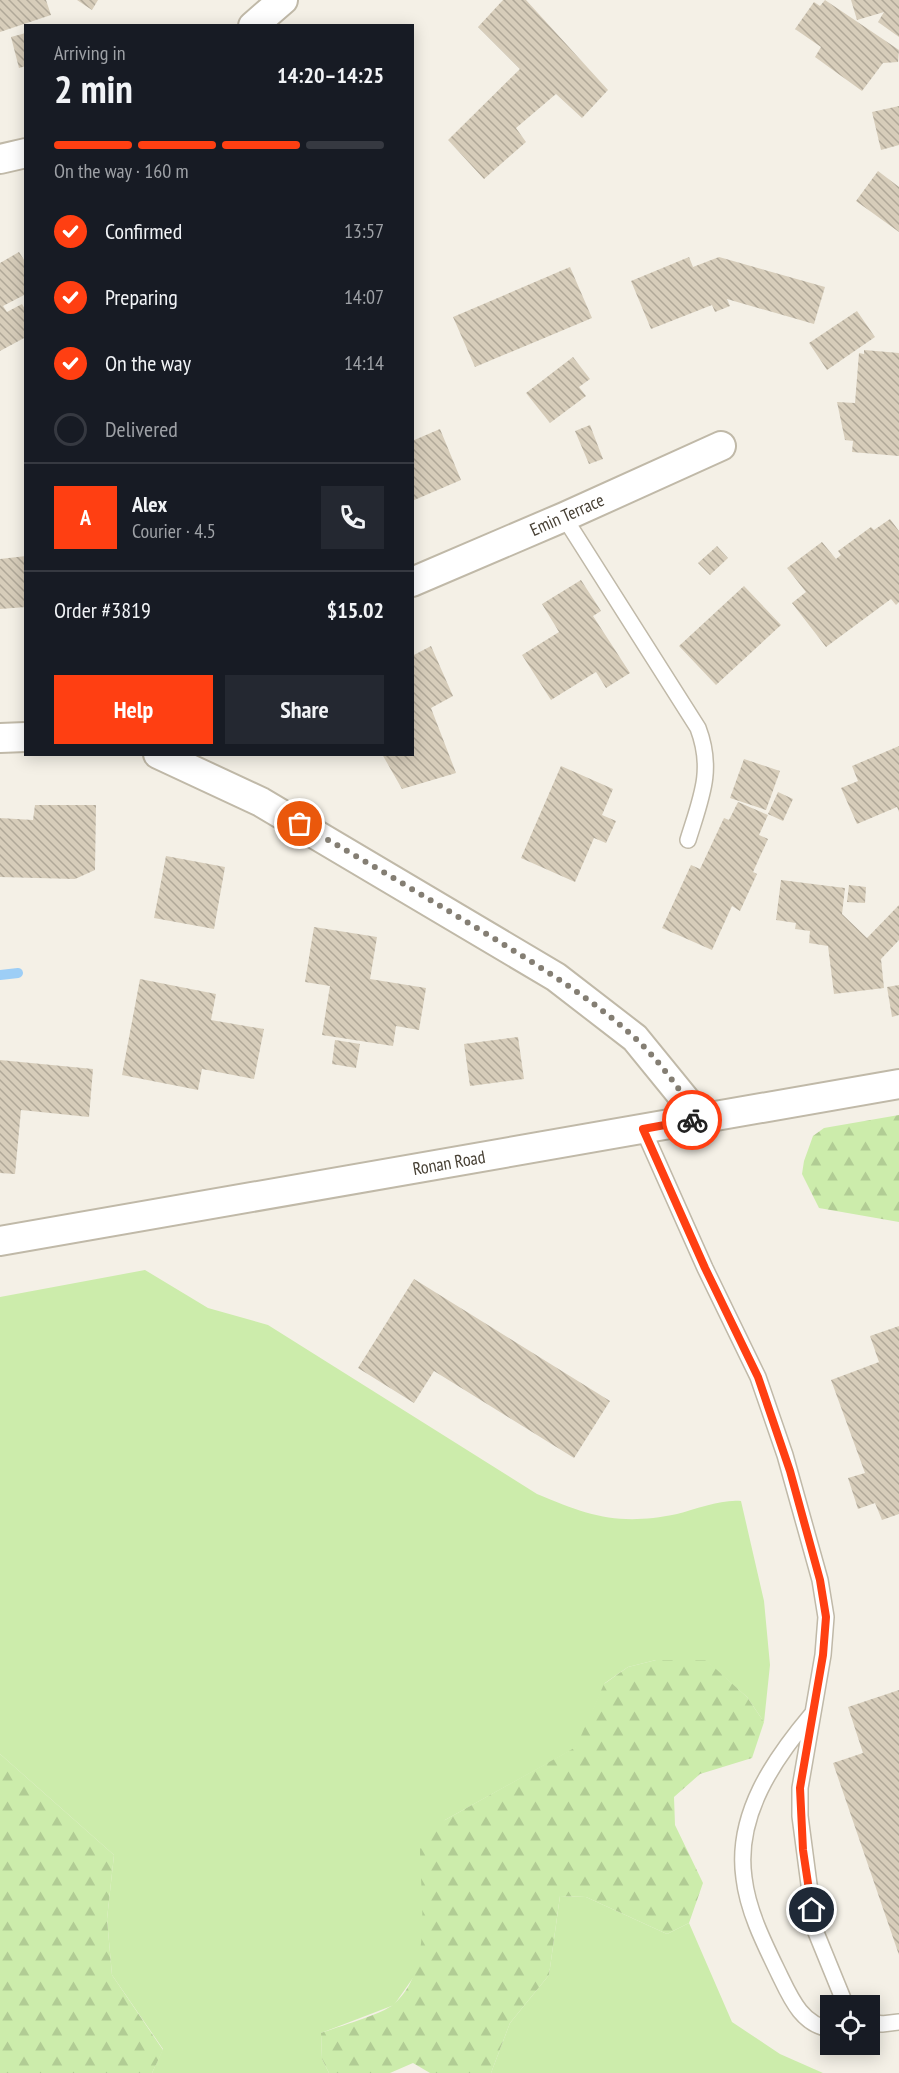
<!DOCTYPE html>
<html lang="en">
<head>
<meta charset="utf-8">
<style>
	body { margin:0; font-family:"PT Sans Narrow",sans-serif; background:#242831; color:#f1f3f6; height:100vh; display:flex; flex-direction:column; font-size:22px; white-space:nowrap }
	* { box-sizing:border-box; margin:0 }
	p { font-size:20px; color:#9ea1a6 }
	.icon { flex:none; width:33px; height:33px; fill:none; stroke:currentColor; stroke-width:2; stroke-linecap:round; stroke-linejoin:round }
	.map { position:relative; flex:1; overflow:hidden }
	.drawer { position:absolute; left:24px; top:24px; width:390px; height:732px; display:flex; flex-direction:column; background:#171b24; border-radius:0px; box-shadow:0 3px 15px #0003 }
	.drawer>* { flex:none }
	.fabs { position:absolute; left:820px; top:1995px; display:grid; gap:12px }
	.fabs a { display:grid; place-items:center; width:60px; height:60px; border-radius:0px; background:#171b24; box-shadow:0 3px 15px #0003; font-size:30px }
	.pin { position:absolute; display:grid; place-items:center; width:51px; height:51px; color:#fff; margin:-26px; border:3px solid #fff; border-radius:50%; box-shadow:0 2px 6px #0007 }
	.courier { position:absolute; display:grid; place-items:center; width:60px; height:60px; margin:-30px; border:4px solid #ff3f12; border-radius:50%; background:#fff; color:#222; box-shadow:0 2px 8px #0007 }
	.head em { font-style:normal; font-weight:700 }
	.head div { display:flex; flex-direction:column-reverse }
	.head { display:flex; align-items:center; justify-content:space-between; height:102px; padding:0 30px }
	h1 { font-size:39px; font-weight:700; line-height:45px }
	.bar { display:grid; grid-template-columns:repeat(4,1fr); gap:9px 6px; align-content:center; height:72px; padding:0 30px }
	.bar i { height:8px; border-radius:4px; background:#363941 }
	.bar .on { background:#ff3f12 }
	.bar p { grid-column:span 4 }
	.line { display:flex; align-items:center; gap:15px; padding:0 30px; border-top:2px solid #363941 }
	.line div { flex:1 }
	.round { display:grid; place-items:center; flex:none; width:63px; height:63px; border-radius:0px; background:#242831 }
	ol { padding:0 30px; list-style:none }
	li { display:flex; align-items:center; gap:18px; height:66px }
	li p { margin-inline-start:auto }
	li .icon { padding:6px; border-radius:50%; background:#ff3f12; color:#fff; stroke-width:4 }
	li:last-child { color:#9ea1a6 }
	li i { width:33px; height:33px; border:3px solid #363941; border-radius:50% }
	.action { display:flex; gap:12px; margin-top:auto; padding:12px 30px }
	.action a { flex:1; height:69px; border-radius:0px; background:#ff3f12; color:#fff; font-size:24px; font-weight:700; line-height:69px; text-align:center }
	.action a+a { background:#242831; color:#f1f3f6 }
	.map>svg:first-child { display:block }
	.grass { fill:#ccecab }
	.forest { fill:url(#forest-firs) }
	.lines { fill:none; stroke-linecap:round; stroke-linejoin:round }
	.stream { stroke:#9dcef6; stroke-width:10 }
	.building { fill:url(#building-back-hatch) }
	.service-casing { stroke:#c0b9a8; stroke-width:18 }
	.minor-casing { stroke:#c0b9a8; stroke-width:32 }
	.service { stroke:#fff; stroke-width:15 }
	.minor { stroke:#fff; stroke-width:28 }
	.done { stroke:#847e73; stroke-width:6; stroke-dasharray:0 10.8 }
	.route { stroke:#ff3f12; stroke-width:8 }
	.labels { text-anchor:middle; stroke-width:6; stroke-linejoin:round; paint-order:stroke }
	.street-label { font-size:18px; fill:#484135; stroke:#fff }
</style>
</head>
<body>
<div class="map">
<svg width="899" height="2073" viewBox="0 0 899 2073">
	<defs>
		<pattern id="forest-firs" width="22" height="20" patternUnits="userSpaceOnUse" patternTransform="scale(1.5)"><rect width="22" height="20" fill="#ccecab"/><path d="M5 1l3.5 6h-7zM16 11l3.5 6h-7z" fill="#b1cc94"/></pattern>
		<pattern id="building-back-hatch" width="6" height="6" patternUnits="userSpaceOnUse" patternTransform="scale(1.5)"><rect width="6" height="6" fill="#d7cdba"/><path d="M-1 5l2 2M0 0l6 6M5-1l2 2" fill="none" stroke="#b0a898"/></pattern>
	</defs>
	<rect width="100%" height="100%" fill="#f4f0e6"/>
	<!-- grass -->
	<path class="grass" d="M145,1270l63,38 60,17 269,169c52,22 82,32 140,20 19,-5 45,-15 64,-13l23,100 6,64 -6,57 -17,-25 -42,-37h-49l-28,7 -23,16 -28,64 -132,73 -24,137 -6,18 -21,30 -73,28 1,26 7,14h-177l11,-24 -51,-74 -5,-56 7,-64 -114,-101v-457z
		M560,1896l26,1 81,37 22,-11 43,99 48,32 43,19h-332l19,-50 39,-48z"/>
	<!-- forest -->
	<path class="forest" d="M899,1115v107l-80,-14 -17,-34 2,-13 9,-25 11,-8z
		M656,1660h50l41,37 17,25 -12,36 -52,16 -26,23 1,28 28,58 -14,40 -22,11 -81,-37 -26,-1 -11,79 -39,48 -19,50h-61l-17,-10 -23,10h-61l-7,-14 -1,-26c16,-6 62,-19 73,-29 40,-34 26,-108 26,-155l25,-29 131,-73 28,-63 24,-17z
		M0,1754l114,101 -7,64 5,56 51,75 -11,23h-152z"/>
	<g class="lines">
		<!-- stream -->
		<path class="stream" d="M0,975l18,-2"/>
	</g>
	<!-- building -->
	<path class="building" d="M0,0h46l5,15 -51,17z
		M77,0h21l-6,10z
		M503,0h23l82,90 -26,28 -26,-24 -40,34 10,14 -42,37 -36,-39 72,-71 -42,-42z
		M825,0l74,50 -1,12 -15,1 -21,28 -47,-34 6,-10 -26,-18 19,-27 6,4z
		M851,0h48v37l-21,-15 6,-10 -27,8z
		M26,33v33l-7,2 -8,-31z
		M899,106v39l-18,5 -9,-38z
		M878,171l21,16v45l-43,-31z
		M19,252l7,11v31l-23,12 4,6 15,-8 4,7v26l-26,14v-88z
		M689,257l4,10 26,-10 106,30 -11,37 -87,-25 3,7 -15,6 -3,-7 -61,24 -20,-48z
		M570,267l22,51 -117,49 -22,-50z
		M857,311l18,26 -48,33 -18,-27z
		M864,350l35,3v103l-47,-4 1,-11 -8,-1 -8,-38 18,1 4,-50 5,1z
		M573,357l17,22 -11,8 7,9 -36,27 -24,-30z
		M590,425l13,34 -14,5 -14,-33z
		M440,429l21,51 -49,21v-60z
		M890,519l9,12v71l-3,3 -5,-6 -65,48 -34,-44 14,-11 -19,-24 35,-26 14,17 5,-4 -3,-4 33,-24 3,3z
		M717,546l11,12 -18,17 -12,-12z
		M26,556v51l-26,2v-50z
		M581,580l20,31 -8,5 37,57 -24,15 -10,-16 -45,28 -29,-45 37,-23 -17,-28z
		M744,586l37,39 -65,60 -37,-39z
		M431,646l22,50 -22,12 25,65 -54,16 -20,-35h30v-98z
		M899,746v66l-2,-5 -40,17 -16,-36 17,-7 -6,-15z
		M744,759l36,12 -14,39 -36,-12z
		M561,766l52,23 -11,26 14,6 -10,22 -12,-5 -19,44 -54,-24z
		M778,792l15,7 -10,22 -15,-7z
		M738,802l30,13 -9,20 9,4 -15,33 4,2 -17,37 -8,-5 -20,44 -50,-22 29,-63 9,4 24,-51 5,2z
		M35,805h61l-1,65 -20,9 -75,-2v-59l33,2z
		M166,856l59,11 -11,62 -60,-11z
		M781,880l64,8 -3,26 25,24 32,-33v35l-18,19 3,29 -50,6 -6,-48 -19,-3 1,-12 -15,-2 1,-6 -20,-3z
		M849,885l17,2 -1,16 -18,-1z
		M314,927l63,10 -7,42 56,9 -7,42 -23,-4 -3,20 -71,-11 8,-49 -25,-4z
		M140,979l76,15 -5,26 53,9 -10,50 -52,-10 -4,21 -76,-15z
		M899,985v30l-7,2 -5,-30z
		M518,1037l6,42 -54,7 -6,-42z
		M335,1040l25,4 -4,24 -24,-4z
		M0,1060l93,9 -4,48 -68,-7 -6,64 -15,-1z
		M414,1279l196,122 -36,57 -140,-87 -20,32 -56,-35z
		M899,1326v188l-17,6 -7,-17 -17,6 -10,-31 17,-5 -34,-93 48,-18 -9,-26z
		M899,1690v265l-66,-192 30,-10 -15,-46z"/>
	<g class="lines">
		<defs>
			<path id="service" d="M564,517l134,211c16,42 3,70 -10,112
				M643,1129l62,139 53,109 27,78 35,125 6,37 -3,38 -23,133v28l15,114 31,76
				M812,1714c-38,45 -77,101 -68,164 4,34 21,67 36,98 11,23 23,50 51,53
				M870,2022l12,2 17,-2"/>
			<path id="minor" d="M253,26l30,-26
				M0,159l26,-6
				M412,582l152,-65 157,-71
				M0,738l26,-1
				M158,754l103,48 295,175 79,61 66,81
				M0,1241l899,-157"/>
		</defs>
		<!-- service casing -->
		<use href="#service" class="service-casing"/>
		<!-- minor casing -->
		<use href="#minor" class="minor-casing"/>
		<!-- service -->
		<use href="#service" class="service"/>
		<!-- minor -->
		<use href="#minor" class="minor"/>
	</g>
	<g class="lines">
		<!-- done -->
		<path class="done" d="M300,824c62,35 124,72 185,109 52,32 104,63 150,105 25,23 45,53 66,81l-9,1"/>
		<!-- route -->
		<path class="route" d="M692,1120l-49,9 62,139 53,109 32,94 30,109 6,37 -3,38 -23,133 3,62 9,60"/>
	</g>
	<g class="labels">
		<!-- street labels -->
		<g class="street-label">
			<text transform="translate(567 515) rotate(-24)" y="6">Emin Terrace</text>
			<text transform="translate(449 1163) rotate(-10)" y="6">Ronan Road</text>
		</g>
	</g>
</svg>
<div class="fabs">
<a><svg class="icon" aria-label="locate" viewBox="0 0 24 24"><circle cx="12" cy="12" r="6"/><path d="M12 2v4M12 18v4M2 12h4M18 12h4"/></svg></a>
</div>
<div class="pin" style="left:300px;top:824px;background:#ea580c"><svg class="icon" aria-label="bag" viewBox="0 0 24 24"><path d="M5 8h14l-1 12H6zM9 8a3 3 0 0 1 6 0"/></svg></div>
<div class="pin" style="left:812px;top:1910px;background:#1f2937"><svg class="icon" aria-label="home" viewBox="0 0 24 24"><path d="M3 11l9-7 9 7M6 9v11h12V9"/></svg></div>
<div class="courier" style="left:692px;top:1120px"><svg class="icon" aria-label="bike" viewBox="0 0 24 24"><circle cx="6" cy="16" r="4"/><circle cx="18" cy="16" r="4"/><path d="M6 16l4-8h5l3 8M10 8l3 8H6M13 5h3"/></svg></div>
<section class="drawer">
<div class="head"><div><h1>2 min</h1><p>Arriving in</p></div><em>14:20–14:25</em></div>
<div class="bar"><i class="on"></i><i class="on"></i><i class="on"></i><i></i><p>On the way · 160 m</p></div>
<ol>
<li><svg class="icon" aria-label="check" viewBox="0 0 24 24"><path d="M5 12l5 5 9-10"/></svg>Confirmed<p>13:57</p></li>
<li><svg class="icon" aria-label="check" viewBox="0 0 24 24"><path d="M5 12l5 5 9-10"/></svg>Preparing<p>14:07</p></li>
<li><svg class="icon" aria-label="check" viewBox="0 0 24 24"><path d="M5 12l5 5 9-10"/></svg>On the way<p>14:14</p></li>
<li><i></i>Delivered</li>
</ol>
<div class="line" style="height:108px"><b class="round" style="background:#ff3f12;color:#fff">A</b><div><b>Alex</b><p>Courier · 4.5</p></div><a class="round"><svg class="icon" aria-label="phone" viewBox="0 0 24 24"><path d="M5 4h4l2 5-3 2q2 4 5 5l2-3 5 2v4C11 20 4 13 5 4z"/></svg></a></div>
<div class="line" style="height:78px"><div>Order #3819</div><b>$15.02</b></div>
<div class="action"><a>Help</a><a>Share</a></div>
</section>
</div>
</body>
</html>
